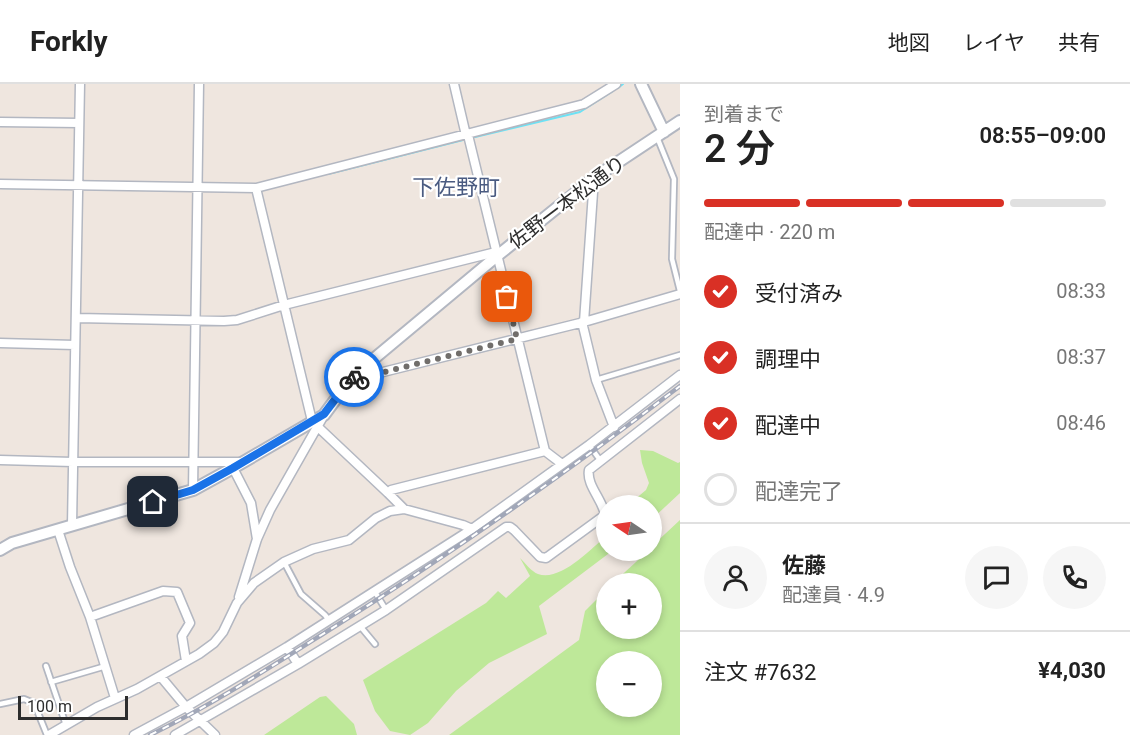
<!DOCTYPE html>
<html lang="ja">
<head>
<meta charset="utf-8">
<style>
	body { margin:0; font-family:Roboto,"Noto Sans JP",sans-serif; background:#f6f6f6; color:#222; height:100vh; display:flex; flex-direction:column; font-size:22px; white-space:nowrap }
	* { box-sizing:border-box; margin:0 }
	p { font-size:20px; color:#767676 }
	.icon { flex:none; width:33px; height:33px; fill:none; stroke:currentColor; stroke-width:2; stroke-linecap:round; stroke-linejoin:round }
	.map { position:relative; flex:1; overflow:hidden }
	.sheet { display:flex; flex-direction:column; background:#fff; width:450px }
	.sheet>* { flex:none }
	.needle { width:39px; rotate:283deg }
	.buttons { position:absolute; left:596px; top:411px; display:grid; gap:12px }
	.buttons a { display:grid; place-items:center; width:66px; height:66px; border-radius:50%; background:#fff; box-shadow:0 3px 9px #0003; font-size:30px }
	.scale { position:absolute; left:18px; bottom:15px; width:110px; box-sizing:border-box; padding-left:6px; border:3px solid #2d2d2d; border-top:0; font-size:16px; line-height:21px; white-space:nowrap; color:#2d2d2d; -webkit-text-stroke:4px #fff; paint-order:stroke }
	.pin { position:absolute; display:grid; place-items:center; width:51px; height:51px; color:#fff; margin:-26px; border-radius:12px; box-shadow:0 3px 9px #0006 }
	.courier { position:absolute; display:grid; place-items:center; width:60px; height:60px; margin:-30px; border:4px solid #1a73e8; border-radius:50%; background:#fff; color:#222; box-shadow:0 2px 8px #0007 }
	.headline em { font-style:normal; font-weight:600 }
	.headline div { display:flex; flex-direction:column-reverse }
	.headline { display:flex; align-items:center; justify-content:space-between; height:102px; padding:0 24px }
	h1 { font-size:39px; font-weight:600; line-height:45px }
	.bar { display:grid; grid-template-columns:repeat(4,1fr); gap:9px 6px; align-content:center; height:72px; padding:0 24px }
	.bar i { height:8px; border-radius:4px; background:#e0e0e0 }
	.bar .selected { background:#d93025 }
	.bar p { grid-column:span 4 }
	.line { display:flex; align-items:center; gap:15px; padding:0 24px; border-top:2px solid #e0e0e0 }
	.line div { flex:1 }
	.round { display:grid; place-items:center; flex:none; width:63px; height:63px; border-radius:32px; background:#f6f6f6 }
	ol { padding:0 24px; list-style:none }
	li { display:flex; align-items:center; gap:18px; height:66px }
	li p { margin-inline-start:auto }
	li .icon { padding:6px; border-radius:50%; background:#d93025; color:#fff; stroke-width:4 }
	li:last-child { color:#767676 }
	li i { width:33px; height:33px; border:3px solid #e0e0e0; border-radius:50% }
	header { display:flex; align-items:center; gap:36px; box-sizing:border-box; height:84px; padding:0 30px; background:#fff; border-bottom:2px solid #e0e0e0 }
	header strong { font-size:28px }
	nav { display:flex; gap:33px; margin-inline-start:auto; font-size:21px }
	main { display:flex; flex:1; min-height:0 }
	.map>svg:first-child { display:block }
	.green { fill:#bee899; fill-rule:evenodd }
	.lines { fill:none; stroke-linecap:round; stroke-linejoin:round }
	.stream { stroke:#6de2f5; stroke-width:2 }
	.service-casing { stroke:#b3b7c1; stroke-width:8 }
	.minor-casing { stroke:#b3b7c1; stroke-width:11 }
	.tertiary-casing { stroke:#b3b7c1; stroke-width:14 }
	.service { stroke:#fff; stroke-width:4.5 }
	.minor { stroke:#fff; stroke-width:8 }
	.tertiary { stroke:#fff; stroke-width:10 }
	.rail-casing { stroke:#a1a7b8; stroke-width:4.5 }
	.rail { stroke:#fff; stroke-width:2; stroke-dasharray:7; stroke-linecap:butt }
	.done { stroke:#716e6b; stroke-width:6; stroke-dasharray:0 10.8 }
	.route { stroke:#1a73e8; stroke-width:8 }
	.labels { text-anchor:middle; stroke-width:4.5; stroke-linejoin:round; paint-order:stroke }
	.street-label { font-size:20px; fill:#2d2d2d; stroke:#fff }
	.quarter-label { font-size:22px; fill:#4a5b81; stroke:#fff }
</style>
</head>
<body>
<header>
<strong>Forkly</strong>
<nav><a>地図</a><a>レイヤ</a><a>共有</a></nav>
</header>
<main>
<div class="map">
<svg width="680" height="651" viewBox="0 0 680 651">
	<rect width="100%" height="100%" fill="#efe6df"/>
	<!-- green -->
	<path class="green" d="M640,366l13,1 25,12 2,-1v31l-29,27v-14l-23,-1 18,-15 3,-7 -7,-20z
		M680,436v215h-231l130,-95 6,-29 21,-21v38h45v-44l-38,-1 35,-32 3,-1v-3zM606,578h45v44h-45z
		M606,452v14l6,1 -73,55 8,28 -58,29 -33,28 -28,32 -18,12 -20,-4 -15,-20 -12,-31 123,-77 12,-12 8,7 24,-22 -10,-18c5,5 12,14 18,16 22,8 53,-25 68,-38z
		M326,612l28,28 3,11h-93l56,-38z"/>
	<g class="lines">
		<!-- stream -->
		<path class="stream" d="M618,4l5,-4
			M475,53l105,-25 33,-21
			M328,90l135,-34
			M0,104l74,1"/>
		<defs>
			<path id="service" d="M657,53l17,42 -2,80 8,32
				M596,296l84,-25
				M589,361l11,15
				M284,478l17,32 24,21 4,5
				M375,508l11,18
				M360,542l15,18
				M46,582l20,59
				M51,598l55,-16
				M0,620l24,-5 10,4 13,32"/>
			<path id="minor" d="M454,0l11,47 3,4 77,316 17,13
				M0,38l79,1
				M0,100l256,4 328,-84 32,-20
				M256,104l56,233
				M77,234l147,3 13,-1 47,-15 212,-53
				M582,238l14,58 18,47
				M584,238l10,-144
				M0,259l75,2
				M352,293l7,1 225,-56 96,-28
				M318,343l70,66 16,16
				M0,376l73,2h171
				M233,384l18,35 6,36
				M193,406l6,-406
				M388,409l3,-3 154,-39
				M72,441l8,-441
				M58,446l12,37 20,50 25,81
				M239,513l18,-58 13,-29 54,-95
				M90,533l73,-26 14,1 13,31 -8,13 4,25
				M287,563l11,17
				M161,593l25,30 29,28
				M49,651l48,-28 40,-18 62,-35 15,-11 9,-11 14,-29 17,-20 30,-21 29,-13 36,-9 27,-22 14,-7 14,-2 59,16 9,4
				M134,651l52,-28 101,-60 185,-118 117,-84 91,-70
				M175,651l123,-71 88,-54 120,-83h4l4,3 26,27 6,1 59,-43c-2,-15 -19,-30 -16,-45l91,-71"/>
			<path id="tertiary" d="M641,0l23,48
				M0,466l12,-7 181,-53 40,-22 91,-53 28,-38 145,-121 97,-78 86,-57"/>
		</defs>
		<!-- service casing -->
		<use href="#service" class="service-casing"/>
		<!-- minor casing -->
		<use href="#minor" class="minor-casing"/>
		<!-- tertiary casing -->
		<use href="#tertiary" class="tertiary-casing"/>
		<!-- service -->
		<use href="#service" class="service"/>
		<!-- minor -->
		<use href="#minor" class="minor"/>
		<!-- tertiary -->
		<use href="#tertiary" class="tertiary"/>
		<defs>
			<path id="rail" d="M150,651c60,-29 119,-67 176,-103 122,-76 240,-159 354,-246"/>
		</defs>
		<!-- rail casing -->
		<use href="#rail" class="rail-casing"/>
		<!-- rail -->
		<use href="#rail" class="rail"/>
	</g>
	<g class="lines">
		<!-- done -->
		<path class="done" d="M354,293l6,1 157,-39 -10,-42"/>
		<!-- route -->
		<path class="route" d="M153,418l40,-12 40,-22 91,-54 28,-37h2"/>
	</g>
	<g class="labels">
		<!-- street labels -->
		<g class="street-label">
			<text transform="translate(567 118) rotate(-37)" y="7">佐野一本松通り</text>
		</g>
		<!-- quarter labels -->
		<g class="quarter-label">
			<text x="456" y="111">下佐野町</text>
		</g>
	</g>
</svg>
<div class="buttons">
<a><svg class="needle" viewBox="-14 -14 28 28"><path d="M0-13l5 13h-10z" fill="#e53935"/><path d="M0 13l5-13h-10z" fill="#767676"/></svg></a>
<a>+</a>
<a>−</a>
</div>
<div class="scale">100 m</div>
<div class="pin" style="left:507px;top:213px;background:#ea580c"><svg class="icon" aria-label="bag" viewBox="0 0 24 24"><path d="M5 8h14l-1 12H6zM9 8a3 3 0 0 1 6 0"/></svg></div>
<div class="pin" style="left:153px;top:418px;background:#1f2937"><svg class="icon" aria-label="home" viewBox="0 0 24 24"><path d="M3 11l9-7 9 7M6 9v11h12V9"/></svg></div>
<div class="courier" style="left:354px;top:293px"><svg class="icon" aria-label="bike" viewBox="0 0 24 24"><circle cx="6" cy="16" r="4"/><circle cx="18" cy="16" r="4"/><path d="M6 16l4-8h5l3 8M10 8l3 8H6M13 5h3"/></svg></div>
</div>
<section class="sheet">
<div class="headline"><div><h1>2 分</h1><p>到着まで</p></div><em>08:55–09:00</em></div>
<div class="bar"><i class="selected"></i><i class="selected"></i><i class="selected"></i><i></i><p>配達中 · 220 m</p></div>
<ol>
<li><svg class="icon" aria-label="check" viewBox="0 0 24 24"><path d="M5 12l5 5 9-10"/></svg>受付済み<p>08:33</p></li>
<li><svg class="icon" aria-label="check" viewBox="0 0 24 24"><path d="M5 12l5 5 9-10"/></svg>調理中<p>08:37</p></li>
<li><svg class="icon" aria-label="check" viewBox="0 0 24 24"><path d="M5 12l5 5 9-10"/></svg>配達中<p>08:46</p></li>
<li><i></i>配達完了</li>
</ol>
<div class="line" style="height:108px"><a class="round"><svg class="icon" aria-label="person" viewBox="0 0 24 24"><circle cx="12" cy="8" r="4"/><path d="M4 21q1-7 8-7t8 7"/></svg></a><div><b>佐藤</b><p>配達員 · 4.9</p></div><a class="round"><svg class="icon" aria-label="chat" viewBox="0 0 24 24"><path d="M4 5h16v11H9l-5 4z"/></svg></a><a class="round"><svg class="icon" aria-label="phone" viewBox="0 0 24 24"><path d="M5 4h4l2 5-3 2q2 4 5 5l2-3 5 2v4C11 20 4 13 5 4z"/></svg></a></div>
<div class="line" style="height:78px"><div>注文 #7632</div><b>¥4,030</b></div>
</section>
</main>
</body>
</html>
